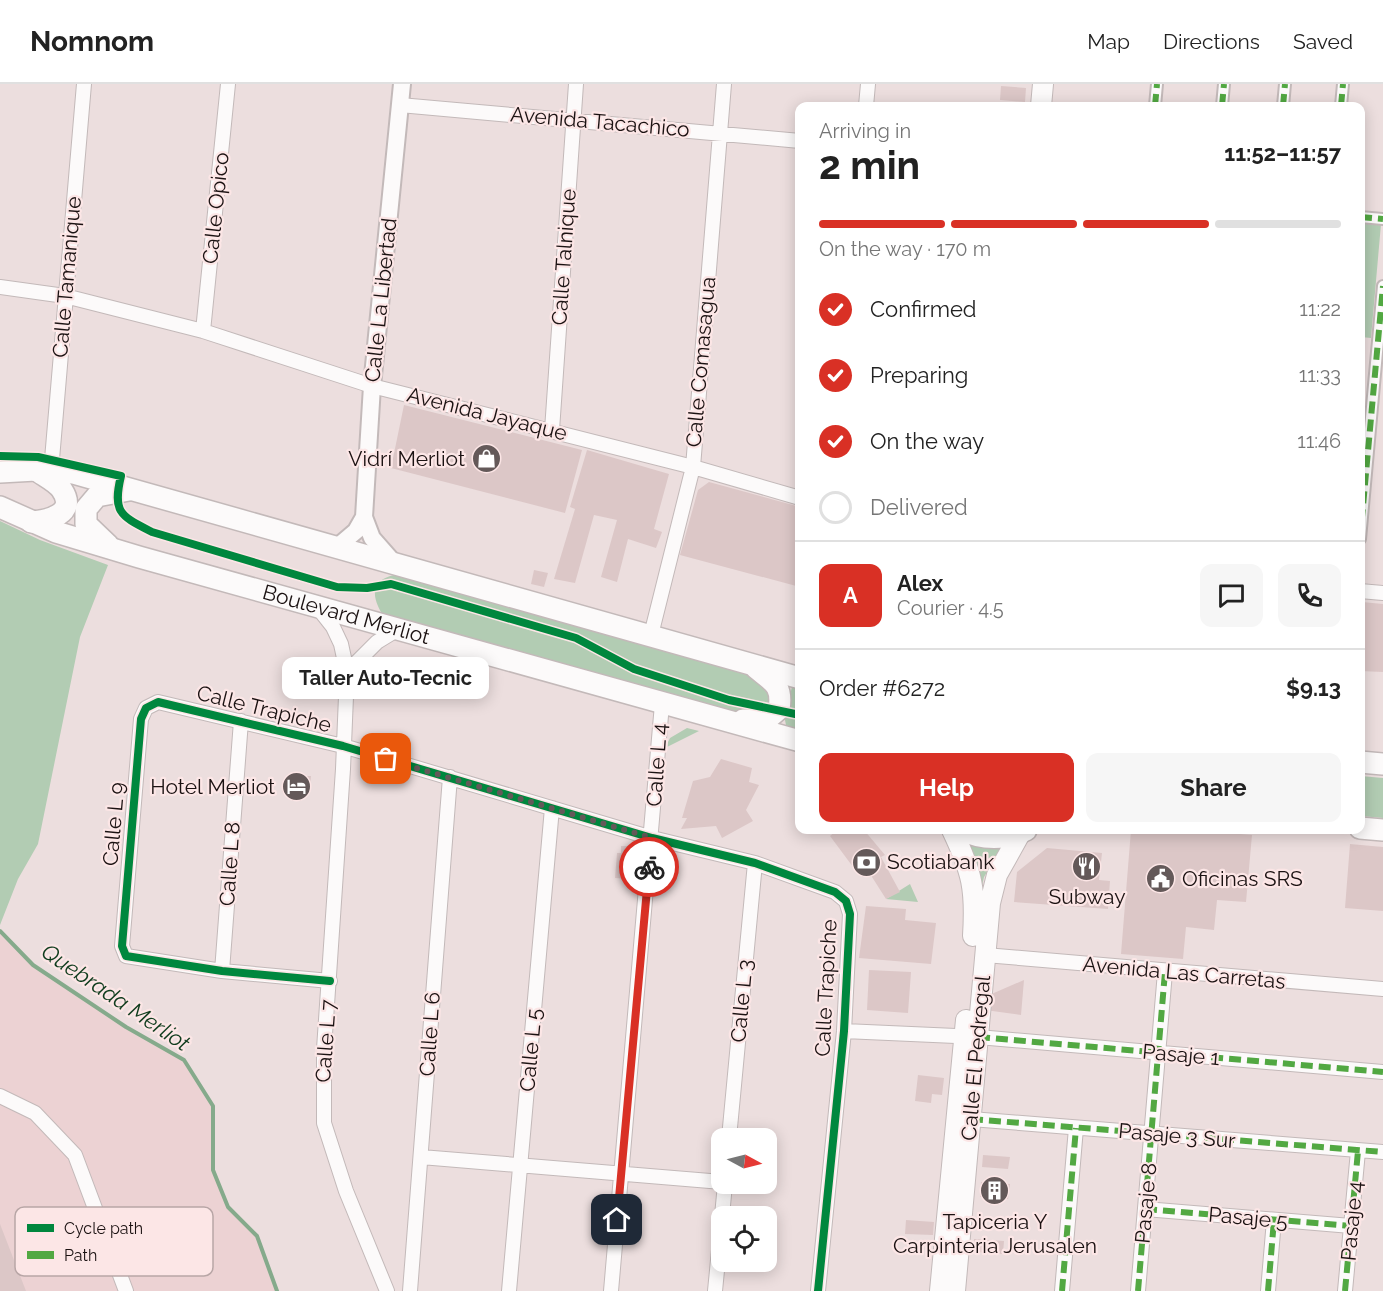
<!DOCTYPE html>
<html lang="en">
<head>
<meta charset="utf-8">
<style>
	body { margin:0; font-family:Raleway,sans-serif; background:#f6f6f6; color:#222; height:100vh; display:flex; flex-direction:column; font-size:22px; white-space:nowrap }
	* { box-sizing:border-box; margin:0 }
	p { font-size:20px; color:#767676 }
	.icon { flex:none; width:33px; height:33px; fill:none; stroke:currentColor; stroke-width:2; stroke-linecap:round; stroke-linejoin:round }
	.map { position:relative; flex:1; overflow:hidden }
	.side { position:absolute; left:795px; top:18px; width:570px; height:732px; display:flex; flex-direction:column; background:#fff; border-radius:12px; box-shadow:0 3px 15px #0003 }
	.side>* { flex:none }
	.needle { width:39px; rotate:97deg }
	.fabs { position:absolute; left:711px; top:1044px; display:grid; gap:12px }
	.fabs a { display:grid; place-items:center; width:66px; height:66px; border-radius:12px; background:#fff; box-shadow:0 3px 15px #0003; font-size:30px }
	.pin { position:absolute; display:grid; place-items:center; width:51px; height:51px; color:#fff; margin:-26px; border-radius:12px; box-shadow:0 3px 9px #0006 }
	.courier { position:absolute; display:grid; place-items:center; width:60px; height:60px; margin:-30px; border:4px solid #d93025; border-radius:50%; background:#fff; color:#222; box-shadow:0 2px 8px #0007 }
	.bubble { position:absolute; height:42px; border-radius:12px; background:#fff; box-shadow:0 3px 15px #0003; font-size:20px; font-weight:700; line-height:42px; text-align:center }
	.overview em { font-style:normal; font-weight:700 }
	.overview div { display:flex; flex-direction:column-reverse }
	.overview { display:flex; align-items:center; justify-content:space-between; height:102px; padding:0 24px }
	h1 { font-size:39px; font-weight:700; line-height:45px }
	.bar { display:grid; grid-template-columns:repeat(4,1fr); gap:9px 6px; align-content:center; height:72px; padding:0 24px }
	.bar i { height:8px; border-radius:4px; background:#e0e0e0 }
	.bar .on { background:#d93025 }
	.bar p { grid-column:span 4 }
	.line { display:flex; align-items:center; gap:15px; padding:0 24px; border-top:2px solid #e0e0e0 }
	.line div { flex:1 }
	.round { display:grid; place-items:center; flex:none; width:63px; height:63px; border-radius:12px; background:#f6f6f6 }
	ol { padding:0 24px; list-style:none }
	li { display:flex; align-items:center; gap:18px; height:66px }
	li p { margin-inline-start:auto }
	li .icon { padding:6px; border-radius:50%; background:#d93025; color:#fff; stroke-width:4 }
	li:last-child { color:#767676 }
	li i { width:33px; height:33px; border:3px solid #e0e0e0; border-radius:50% }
	.cta { display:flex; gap:12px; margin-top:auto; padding:12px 24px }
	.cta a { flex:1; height:69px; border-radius:12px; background:#d93025; color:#fff; font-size:24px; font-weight:700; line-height:69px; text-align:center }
	.cta a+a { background:#f6f6f6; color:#222 }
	header { display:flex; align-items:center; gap:36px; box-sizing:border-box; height:84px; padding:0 30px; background:#fff; border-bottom:2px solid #e0e0e0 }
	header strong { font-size:28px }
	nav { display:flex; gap:33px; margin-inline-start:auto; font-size:21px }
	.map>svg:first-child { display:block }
	.built { fill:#ecd2d3 }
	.green { fill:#b2ccb3 }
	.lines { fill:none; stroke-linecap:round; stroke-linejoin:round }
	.stream { stroke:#85aa8b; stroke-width:4 }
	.building { fill:#dcc7c7 }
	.pedestrian-casing { stroke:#c3b9b9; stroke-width:14 }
	.minor-casing { stroke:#c3b9b9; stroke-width:16 }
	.tertiary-casing { stroke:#c3b9b9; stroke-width:20 }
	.secondary-casing { stroke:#c3b9b9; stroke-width:22 }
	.primary-casing { stroke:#c3b9b9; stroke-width:24 }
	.pedestrian { stroke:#fcfafa; stroke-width:10 }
	.minor { stroke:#fcfafa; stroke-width:14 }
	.tertiary { stroke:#fcfafa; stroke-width:16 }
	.secondary { stroke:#fcfafa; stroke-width:20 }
	.primary { stroke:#fcfafa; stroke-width:21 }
	.quiet { stroke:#52a842; stroke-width:6; stroke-dasharray:12 6; stroke-linecap:butt }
	.cycleway-casing { stroke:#fce6e6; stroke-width:11 }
	.cycleway { stroke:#00873e; stroke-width:8 }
	.done { stroke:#645959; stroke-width:6; stroke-dasharray:0 10.8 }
	.route { stroke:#d93025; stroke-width:8 }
	.labels { text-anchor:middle; stroke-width:4.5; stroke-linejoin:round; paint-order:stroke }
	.street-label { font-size:21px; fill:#1b1212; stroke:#fce6e6 }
	.poi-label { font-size:21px; fill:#1b1212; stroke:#fce6e6; text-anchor:end }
	.water-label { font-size:22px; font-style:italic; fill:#0f3c1d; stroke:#fce6e6 }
	.key { fill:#fce6e6; stroke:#b8a6a6; stroke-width:1.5 }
	.key-label { font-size:16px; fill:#1b1212 }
</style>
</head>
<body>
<header>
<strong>Nomnom</strong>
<nav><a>Map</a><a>Directions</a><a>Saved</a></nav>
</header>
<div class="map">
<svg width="1383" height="1207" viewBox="0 0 1383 1207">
	<rect width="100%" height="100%" fill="#ecdede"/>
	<!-- built -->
	<path class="built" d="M0,847l33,34 93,62 58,33 29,46v64l15,37 29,29 20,55h-277z"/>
	<!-- green -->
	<path class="green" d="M1360,138l21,2 -10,114 -10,-1z
		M0,437l40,19 68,25 -28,72 -42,207 -20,35 -18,46z
		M402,490l362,104 14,13 -17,27 -375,-98c-16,-23 -18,-43 16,-46z
		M792,602h7v47l-12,-3 -2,-10z
		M687,644l12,3 -34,17 5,-10z
		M1361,692l22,2v40l-22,-2z
		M964,762h39l-19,31 -5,21z
		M910,800l8,18 -32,-3z"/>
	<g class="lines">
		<!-- stream -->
		<path class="stream" d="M0,847l33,34 93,62 58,33 29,46v64l15,37 29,29 20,55"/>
	</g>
	<!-- building -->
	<path class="building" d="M1001,2l25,2 -1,14 -25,-2z
		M404,321l178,45 -17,63 -174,-45z
		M587,366l82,24 -15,55 8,3 -6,16 -28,-9 -11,43 -16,-5 16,-57 -23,-5 -19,68 -21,-4 21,-70 -5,-2z
		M709,398l91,25v80l-120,-32 18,-65z
		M534,486l14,3 -4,14 -13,-3z
		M1362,518l21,2v68l-23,-1z
		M721,675l31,9 -3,14 10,3 -13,25 7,11 -31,17 -6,-12 -35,3 6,-11h-5l11,-37 17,-4z
		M291,692h20l-2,18 -27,-2 1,-11 7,2z
		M837,746h27l21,25 -4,2 19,35 -14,7 -21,-33 -9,5 -26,-35z
		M1131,746h60l61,5 -6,67 -29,-2 -3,30 -28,-3 -3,32 -62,-5z
		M1350,760l33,3v64l-38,-3z
		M621,762h17l-7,33 -16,-1 2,-25h4z
		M1047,764l55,5 -3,27 11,1 -2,28 -94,-7 3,-30z
		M866,822l40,3 -1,11 31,3 -5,41 -72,-6z
		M869,886l42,2 -3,41 -41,-3z
		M1024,896l-3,35 -36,-5 2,-14z
		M918,991l26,3 -2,17 -10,-1 -1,9 -16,-2z
		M983,1071l27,2 -2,12 -26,-2z
		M981,1098l29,2 -2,15 -28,-2z
		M906,1136l28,2 -1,13 -28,-1z
		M0,1140l26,67h-26z
		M974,1155l30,2 -1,13 -29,-2z"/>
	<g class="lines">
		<defs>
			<path id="pedestrian" d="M1155,22l2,-22
				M1222,22l2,-22
				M1283,22l2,-22
				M1341,22l2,-22
				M1360,133l23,2
				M1360,455l23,-253"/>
			<path id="minor" d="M400,21l400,36
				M866,22l2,-22
				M0,203l65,9 138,35 169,55 321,81 107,31
				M203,247l25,-247
				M552,346l24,-346
				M51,387l33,-387
				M1360,507l23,2
				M318,524l15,19 8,17 6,28 -4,97 -19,280v74l22,68 41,100
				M651,551l42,-168 31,-383
				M347,588l30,-30 18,-11
				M985,871l398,34
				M222,887l19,-250
				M330,897l-108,-10 -96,-15 -4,-10 19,-227 5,-11 12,-6 185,44 309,92 103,25 80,29 11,9 4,13 -6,117 -26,260
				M844,947l134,6 405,35
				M0,1012l35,17 40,42 51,136
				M971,1035l412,33
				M729,1054l26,-275
				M421,1073l301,25
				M1145,1125l206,17
				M722,1132l3,-32
				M410,1207l40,-514
				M509,1207l43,-483
				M611,1207l51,-587
				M715,1207l7,-72
				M1062,1207l14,-163
				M1138,1207l27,-319
				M1268,1207l6,-71
				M1345,1207l13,-140"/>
			<path id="tertiary" d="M336,464l20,-17 8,-14
				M394,479l-22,-25 -8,-21 8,-131 30,-302"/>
			<path id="secondary" d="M1041,22l2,-22
				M952,746c20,42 24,59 21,106
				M940,1207l26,-271
				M955,1207l35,-388 7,-28 24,-43"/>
			<g id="primary">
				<path d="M0,388l36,-2 37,3 727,205"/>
				<path id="s1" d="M0,423l56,25 83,25 661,184"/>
				<path d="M31,438c16,-1 47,-8 31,-32 -5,-8 -18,-14 -26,-20"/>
				<path d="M108,461l-22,-21v-15l11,-13 32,-6"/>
				<path d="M743,636h23l13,-11c4,-24 -6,-27 -23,-41"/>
				<path d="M1360,678l23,2"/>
				<path d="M1360,744l23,2"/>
				<path d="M962,746c19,10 45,10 64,0"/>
			</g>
		</defs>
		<!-- pedestrian casing -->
		<use href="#pedestrian" class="pedestrian-casing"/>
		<!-- minor casing -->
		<use href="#minor" class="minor-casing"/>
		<!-- tertiary casing -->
		<use href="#tertiary" class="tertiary-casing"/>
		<!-- secondary casing -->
		<use href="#secondary" class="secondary-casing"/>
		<!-- primary casing -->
		<use href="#primary" class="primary-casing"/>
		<!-- pedestrian -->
		<use href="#pedestrian" class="pedestrian"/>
		<!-- minor -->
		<use href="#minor" class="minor"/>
		<!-- tertiary -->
		<use href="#tertiary" class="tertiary"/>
		<!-- secondary -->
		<use href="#secondary" class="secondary"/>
		<!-- primary -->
		<use href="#primary" class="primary"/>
		<!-- quiet -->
		<path class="quiet" d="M1155,22l2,-22
			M1222,22l2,-22
			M1283,22l2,-22
			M1341,22l2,-22
			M1360,133l23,2
			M1360,455l23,-253
			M978,953l405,35
			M971,1035l412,33
			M1145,1125l206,17
			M1062,1207l14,-163
			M1138,1207l27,-319
			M1268,1207l6,-71
			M1345,1207l13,-140"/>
		<defs>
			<path id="cycleway" d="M0,372l38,1 83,19c-9,37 0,40 31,56l185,55 30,1 24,-4 185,54 58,31 95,31 71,15
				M330,897l-108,-10 -96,-15 -4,-10 19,-227 5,-11 12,-6 185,44 309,92 103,25 80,29 11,9 4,13 -6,117 -26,260"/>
		</defs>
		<!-- cycleway casing -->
		<use href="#cycleway" class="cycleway-casing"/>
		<!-- cycleway -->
		<use href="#cycleway" class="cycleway"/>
	</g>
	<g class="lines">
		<!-- done -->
		<path class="done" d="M386,675l266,79 -3,29"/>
		<!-- route -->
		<path class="route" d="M617,1136l32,-353"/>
	</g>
	<!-- icons -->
	<defs>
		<symbol id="shop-disc" viewBox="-11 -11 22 22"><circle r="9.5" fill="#645959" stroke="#fce6e6"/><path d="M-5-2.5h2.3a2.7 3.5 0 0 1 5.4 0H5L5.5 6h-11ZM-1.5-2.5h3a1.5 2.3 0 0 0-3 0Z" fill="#fff"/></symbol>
		<symbol id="hotel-disc" viewBox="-11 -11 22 22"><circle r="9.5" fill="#645959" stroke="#fce6e6"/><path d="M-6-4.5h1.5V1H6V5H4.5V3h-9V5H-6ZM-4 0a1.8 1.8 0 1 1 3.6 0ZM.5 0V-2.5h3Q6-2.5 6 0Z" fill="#fff"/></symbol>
		<symbol id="bank-disc" viewBox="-11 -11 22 22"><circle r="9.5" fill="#645959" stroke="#fce6e6"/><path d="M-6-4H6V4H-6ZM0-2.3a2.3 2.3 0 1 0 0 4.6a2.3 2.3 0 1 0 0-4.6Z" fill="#fff"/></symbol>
		<symbol id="restaurant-disc" viewBox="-11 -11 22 22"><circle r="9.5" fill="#645959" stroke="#fce6e6"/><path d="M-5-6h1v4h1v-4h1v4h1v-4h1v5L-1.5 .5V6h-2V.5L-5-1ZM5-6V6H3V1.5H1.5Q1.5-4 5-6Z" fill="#fff"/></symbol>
		<symbol id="civic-disc" viewBox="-11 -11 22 22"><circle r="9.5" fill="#645959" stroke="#fce6e6"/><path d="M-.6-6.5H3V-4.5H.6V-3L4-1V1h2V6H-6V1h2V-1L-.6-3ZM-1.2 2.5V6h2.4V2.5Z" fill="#fff"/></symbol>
		<symbol id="building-disc" viewBox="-11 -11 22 22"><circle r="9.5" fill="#645959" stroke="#fce6e6"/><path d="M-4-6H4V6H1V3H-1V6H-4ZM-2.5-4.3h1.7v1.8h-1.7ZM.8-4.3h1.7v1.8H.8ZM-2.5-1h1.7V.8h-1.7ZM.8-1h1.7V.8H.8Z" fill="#fff"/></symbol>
	</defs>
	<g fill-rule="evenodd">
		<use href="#shop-disc" x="470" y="358" width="33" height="33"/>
		<use href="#hotel-disc" x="280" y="686" width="33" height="33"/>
		<use href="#bank-disc" x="850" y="762" width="33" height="33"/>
		<use href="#restaurant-disc" x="1070" y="766" width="33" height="33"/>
		<use href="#civic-disc" x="1144" y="778" width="33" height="33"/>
		<use href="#building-disc" x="978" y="1090" width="33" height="33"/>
	</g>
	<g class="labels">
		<!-- street labels -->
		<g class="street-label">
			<text transform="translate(600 38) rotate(5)" y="7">Avenida Tacachico</text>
			<text transform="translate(216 124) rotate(-84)" y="7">Calle Opico</text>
			<text transform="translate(564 173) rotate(-86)" y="7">Calle Talnique</text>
			<text transform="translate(67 193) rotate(-85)" y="7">Calle Tamanique</text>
			<text transform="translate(381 216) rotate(-84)" y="7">Calle La Libertad</text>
			<text transform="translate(701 278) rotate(-85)" y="7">Calle Comasagua</text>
			<text transform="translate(487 330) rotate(14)" y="7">Avenida Jayaque</text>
			<text dy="7" stroke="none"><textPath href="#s1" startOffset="363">Boulevard Merliot</textPath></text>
			<text transform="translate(264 625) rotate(14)" y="7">Calle Trapiche</text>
			<text transform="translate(657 681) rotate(-86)" y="7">Calle L 4</text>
			<text transform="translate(114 740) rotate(-85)" y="7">Calle L 9</text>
			<text transform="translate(230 780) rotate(-86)" y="7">Calle L 8</text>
			<text transform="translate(1184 889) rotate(5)" y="7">Avenida Las Carretas</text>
			<text transform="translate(826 904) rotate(-87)" y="7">Calle Trapiche</text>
			<text transform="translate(742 917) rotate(-85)" y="7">Calle L 3</text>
			<text transform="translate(430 950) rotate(-86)" y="7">Calle L 6</text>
			<text transform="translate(326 957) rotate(-86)" y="7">Calle L 7</text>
			<text transform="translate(531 966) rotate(-85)" y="7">Calle L 5</text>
			<text transform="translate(1181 971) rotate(5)" y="7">Pasaje 1</text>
			<text transform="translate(976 974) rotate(-85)" y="7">Calle El Pedregal</text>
			<text transform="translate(1177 1052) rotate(5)" y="7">Pasaje 3 Sur</text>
			<text transform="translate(1146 1119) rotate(-85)" y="7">Pasaje 8</text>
			<text transform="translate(1248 1134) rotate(5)" y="7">Pasaje 5</text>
			<text transform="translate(1352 1137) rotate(-85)" y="7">Pasaje 4</text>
		</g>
		<!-- poi labels -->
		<g class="poi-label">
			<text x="465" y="382">Vidrí Merliot</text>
			<text x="275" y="710">Hotel Merliot</text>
			<text x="887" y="785" text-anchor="start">Scotiabank</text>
			<text x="1182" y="802" text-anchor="start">Oficinas SRS</text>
			<text x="1087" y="820" text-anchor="middle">Subway</text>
			<text x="995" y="1145" text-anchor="middle">Tapiceria Y<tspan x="995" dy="24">Carpinteria Jerusalen</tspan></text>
		</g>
		<!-- water labels -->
		<g class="water-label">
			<text transform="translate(116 913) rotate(34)" y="8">Quebrada Merliot</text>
		</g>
	</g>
	<!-- legend -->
	<rect x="15" y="1123" width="198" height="69" rx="9" class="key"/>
	<rect x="27" y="1140" width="27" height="8" fill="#00873e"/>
	<rect x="27" y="1167" width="27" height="8" fill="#52a842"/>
	<g class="key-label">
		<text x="64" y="1150">Cycle path</text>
		<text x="64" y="1177">Path</text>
	</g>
</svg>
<div class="fabs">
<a><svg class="needle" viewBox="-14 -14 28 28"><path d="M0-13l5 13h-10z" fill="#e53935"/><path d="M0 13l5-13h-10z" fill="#767676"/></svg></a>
<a><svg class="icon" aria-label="locate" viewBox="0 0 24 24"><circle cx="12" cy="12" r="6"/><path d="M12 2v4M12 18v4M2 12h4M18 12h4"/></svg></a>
</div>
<div class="pin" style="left:386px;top:675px;background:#ea580c"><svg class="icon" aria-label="bag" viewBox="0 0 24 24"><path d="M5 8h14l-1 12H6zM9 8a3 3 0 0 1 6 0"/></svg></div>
<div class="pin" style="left:617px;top:1136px;background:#1f2937"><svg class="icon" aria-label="home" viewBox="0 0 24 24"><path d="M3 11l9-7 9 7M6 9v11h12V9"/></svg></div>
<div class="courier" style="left:649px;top:783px"><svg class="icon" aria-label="bike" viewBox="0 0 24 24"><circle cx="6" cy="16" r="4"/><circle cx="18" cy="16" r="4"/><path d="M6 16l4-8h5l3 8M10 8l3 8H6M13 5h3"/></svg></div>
<div class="bubble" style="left:282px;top:573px;width:207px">Taller Auto-Tecnic</div>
<section class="side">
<div class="overview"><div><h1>2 min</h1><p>Arriving in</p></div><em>11:52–11:57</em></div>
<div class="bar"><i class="on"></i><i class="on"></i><i class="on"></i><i></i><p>On the way · 170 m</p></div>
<ol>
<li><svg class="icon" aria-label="check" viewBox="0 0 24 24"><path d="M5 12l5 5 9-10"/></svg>Confirmed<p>11:22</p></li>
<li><svg class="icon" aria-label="check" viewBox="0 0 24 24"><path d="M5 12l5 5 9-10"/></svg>Preparing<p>11:33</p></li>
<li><svg class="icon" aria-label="check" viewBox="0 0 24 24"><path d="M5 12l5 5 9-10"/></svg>On the way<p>11:46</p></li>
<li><i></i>Delivered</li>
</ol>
<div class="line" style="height:108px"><b class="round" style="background:#d93025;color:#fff">A</b><div><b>Alex</b><p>Courier · 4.5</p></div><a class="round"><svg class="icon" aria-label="chat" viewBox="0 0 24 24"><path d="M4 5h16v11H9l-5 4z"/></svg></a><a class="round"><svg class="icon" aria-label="phone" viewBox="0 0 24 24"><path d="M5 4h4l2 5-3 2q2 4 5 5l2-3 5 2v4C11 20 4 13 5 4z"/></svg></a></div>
<div class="line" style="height:78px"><div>Order #6272</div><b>$9.13</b></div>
<div class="cta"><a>Help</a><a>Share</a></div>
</section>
</div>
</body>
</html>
